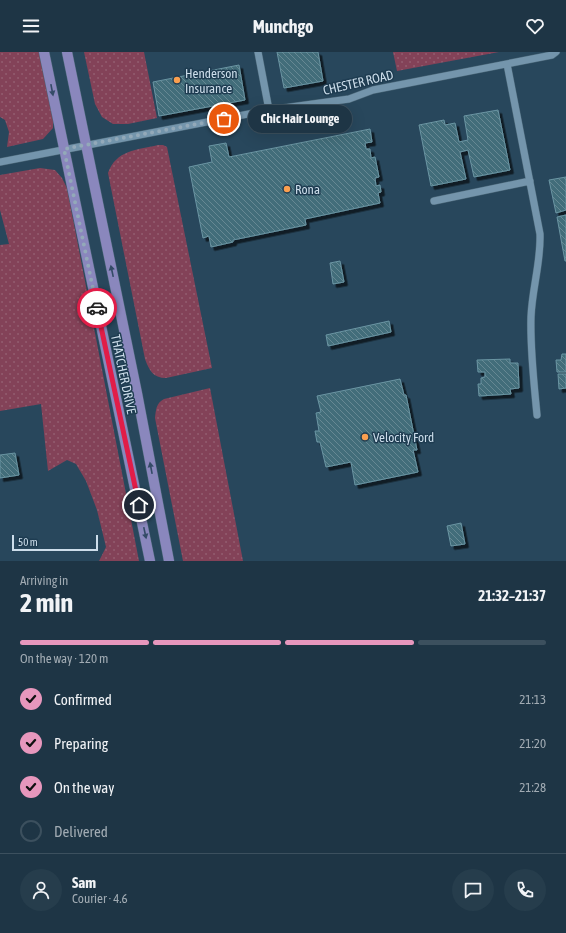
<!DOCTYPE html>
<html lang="en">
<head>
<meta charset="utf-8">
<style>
	body { margin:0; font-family:"Asap Condensed",sans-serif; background:#263d4c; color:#f1f3f6; height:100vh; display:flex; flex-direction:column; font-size:15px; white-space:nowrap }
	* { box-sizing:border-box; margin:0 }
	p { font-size:13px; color:#a1abb3 }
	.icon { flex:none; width:22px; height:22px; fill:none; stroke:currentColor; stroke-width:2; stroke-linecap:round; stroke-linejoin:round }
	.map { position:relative; height:509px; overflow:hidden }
	.panel { display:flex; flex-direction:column; background:#1e3545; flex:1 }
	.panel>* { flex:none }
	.scale { position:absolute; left:12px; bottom:10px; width:86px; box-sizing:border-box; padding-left:4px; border:2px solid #cddeeb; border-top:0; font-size:11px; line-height:14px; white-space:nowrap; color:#cddeeb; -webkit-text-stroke:3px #1e3c51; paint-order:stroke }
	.pin { position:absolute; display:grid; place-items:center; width:34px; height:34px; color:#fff; margin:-17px; border:2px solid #fff; border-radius:50%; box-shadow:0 1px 4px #0007 }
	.courier { position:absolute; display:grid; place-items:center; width:40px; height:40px; margin:-20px; border:3px solid #e11d48; border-radius:50%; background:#fff; color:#222; box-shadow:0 1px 5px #0007 }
	.bubble { position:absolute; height:28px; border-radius:14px; background:#1e3545; box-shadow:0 4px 16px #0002,0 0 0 1px #3c505e; font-size:13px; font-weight:700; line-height:28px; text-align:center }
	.headline em { font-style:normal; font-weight:700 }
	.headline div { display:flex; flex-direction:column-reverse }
	.headline { display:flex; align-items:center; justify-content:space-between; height:68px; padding:0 20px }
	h1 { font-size:26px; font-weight:700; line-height:30px }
	.bar { display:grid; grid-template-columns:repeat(4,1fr); gap:6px 4px; align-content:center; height:48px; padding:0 20px }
	.bar i { height:5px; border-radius:3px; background:#3c505e }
	.bar .selected { background:#e797bd }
	.bar p { grid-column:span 4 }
	.line { display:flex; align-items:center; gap:10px; padding:0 20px; border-top:1px solid #3c505e }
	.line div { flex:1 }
	.round { display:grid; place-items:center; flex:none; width:42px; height:42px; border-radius:21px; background:#263d4c }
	ol { padding:0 20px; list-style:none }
	li { display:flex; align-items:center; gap:12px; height:44px }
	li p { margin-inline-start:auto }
	li .icon { padding:4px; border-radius:50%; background:#e797bd; color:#111; stroke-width:4 }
	li:last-child { color:#a1abb3 }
	li i { width:22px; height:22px; border:2px solid #3c505e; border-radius:50% }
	header { display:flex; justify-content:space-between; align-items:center; height:52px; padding:0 20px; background:#1e3545; font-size:18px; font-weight:700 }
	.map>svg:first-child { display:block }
	.grass { fill:url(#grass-dots) }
	.building { fill:url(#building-back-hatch); stroke:#6a95a3; filter:url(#shadow) }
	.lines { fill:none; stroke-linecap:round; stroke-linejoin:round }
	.minor-casing { stroke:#4a6677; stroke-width:8 }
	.major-casing { stroke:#4a6677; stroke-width:11 }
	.minor { stroke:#7495ac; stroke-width:7 }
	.major { stroke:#8a87bd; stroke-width:10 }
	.oneway { fill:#344b67 }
	.done { stroke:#93a9b9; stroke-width:4; stroke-dasharray:0 7.2 }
	.route { stroke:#e11d48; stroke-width:5 }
	.poi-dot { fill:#fa9f4f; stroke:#1e3c51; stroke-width:1.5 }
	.labels { text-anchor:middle; stroke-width:3; stroke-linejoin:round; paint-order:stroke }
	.poi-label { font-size:13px; fill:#cddeeb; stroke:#1e3c51; text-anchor:start }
	.street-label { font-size:13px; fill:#cddeeb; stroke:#1e3c51 }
</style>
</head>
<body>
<header><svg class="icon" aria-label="menu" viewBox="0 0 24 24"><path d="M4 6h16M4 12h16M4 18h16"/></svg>Munchgo<svg class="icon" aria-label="heart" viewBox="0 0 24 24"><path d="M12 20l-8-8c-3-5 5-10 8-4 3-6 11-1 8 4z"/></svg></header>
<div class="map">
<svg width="566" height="509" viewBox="0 0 566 509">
	<defs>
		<pattern id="grass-dots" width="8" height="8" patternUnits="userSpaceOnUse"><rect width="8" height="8" fill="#834258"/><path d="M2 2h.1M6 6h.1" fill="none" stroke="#935d70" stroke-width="1.8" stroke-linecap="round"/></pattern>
		<pattern id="building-back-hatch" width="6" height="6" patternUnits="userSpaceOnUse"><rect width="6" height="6" fill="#436d7a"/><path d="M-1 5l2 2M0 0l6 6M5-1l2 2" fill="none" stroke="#668893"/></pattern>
		<filter id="shadow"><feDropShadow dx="3.5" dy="3.5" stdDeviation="0" flood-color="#0009"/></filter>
	</defs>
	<rect width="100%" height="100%" fill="#28475c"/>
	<!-- grass -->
	<path class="grass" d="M0,0h42l11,67v9l-10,11 -36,8 2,-15 -4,-12 -5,-3z
		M84,0h60l13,66 -29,6h-15l-11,-7 -7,-13z
		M393,0h106l-102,19z
		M158,93h5l4,2 45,221 -46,10c-13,0 -17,-8 -21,-19l-37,-186c8,-23 29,-23 50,-28z
		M40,116l15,2 7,8 5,10 72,373h-40l7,-14 -9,-37 -11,-29 -10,-17 -9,-4 -19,11 -7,-67 -41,7v-166l9,-1 -9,-34v-35z
		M210,336l33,173h-60l-28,-143c1,-8 1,-15 9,-19z"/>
	<!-- building -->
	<path class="building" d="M277,0h41l5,29 -39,7z
		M239,13l6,35 -86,16 -6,-34z
		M498,58l12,60 -36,7 -6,-27 -8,2 6,27 -35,7 -12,-61 25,-5 1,5 10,-2 4,19 9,-2 -4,-24z
		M370,77l2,13 -7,1 1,6h4l1,9 4,-1 4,20 -4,1 1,8 4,-1 1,7 -3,1 2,10 -75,16 1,6 -73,15v2l-22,5 -2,-11 -6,2 -14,-71 23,-5 -3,-16 17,-3 3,14z
		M566,125v33l-10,3 -7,-33z
		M566,163v46h-1l-8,-44z
		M340,209l4,21 -11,2 -3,-21z
		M389,269l2,11 -63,14 -2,-11z
		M562,302h4v18h-9l-1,-12h5z
		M510,307v4h8l1,25 -9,1 1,5 -32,2 -1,-12h3v-6l4,-1v-5h-7l-1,-12z
		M558,322h8v14l-7,1z
		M400,327l4,16h2l11,55h-4l5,22 -63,13 -4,-23 -25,5 -6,-25h-3l-2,-11h4l-3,-18 5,-1 -4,-16z
		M15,401l4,22 -19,3v-23z
		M461,471l4,21 -14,2 -4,-20z"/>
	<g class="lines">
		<defs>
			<path id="minor" d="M258,0l11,58
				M507,12l33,170c1,28 -8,55 -9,83 -1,32 3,66 6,98
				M0,110l269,-52 80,-11 24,-9 179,-35 4,-3
				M434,149l96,-20"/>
			<path id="major" d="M44,0l106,509
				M67,0l70,341 32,168"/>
		</defs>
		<!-- minor casing -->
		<use href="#minor" class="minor-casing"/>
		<!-- major casing -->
		<use href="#major" class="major-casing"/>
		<!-- minor -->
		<use href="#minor" class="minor"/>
		<!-- major -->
		<use href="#major" class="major"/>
	</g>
	<!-- one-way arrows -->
	<defs><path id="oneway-solid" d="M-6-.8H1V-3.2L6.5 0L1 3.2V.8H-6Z"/></defs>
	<g class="oneway">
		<use href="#oneway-solid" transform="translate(52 38) rotate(79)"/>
		<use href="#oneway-solid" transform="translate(112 219) rotate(-102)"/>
		<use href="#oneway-solid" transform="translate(151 416) rotate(-101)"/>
		<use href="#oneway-solid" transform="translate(145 481) rotate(78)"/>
	</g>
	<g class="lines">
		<!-- done -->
		<path class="done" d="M97,256l-33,-159 160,-30"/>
		<!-- route -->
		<path class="route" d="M97,256l42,197"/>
	</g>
	<!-- markers -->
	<g class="poi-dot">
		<circle cx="177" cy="28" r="4"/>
		<circle cx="287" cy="137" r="4"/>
		<circle cx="365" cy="385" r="4"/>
	</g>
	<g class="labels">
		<!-- poi labels -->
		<g class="poi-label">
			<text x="185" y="26">Henderson<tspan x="185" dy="15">Insurance</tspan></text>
			<text x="295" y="142">Rona</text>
			<text x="373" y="390">Velocity Ford</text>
		</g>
		<!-- street labels -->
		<g class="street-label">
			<text transform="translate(358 30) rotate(-13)" y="5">CHESTER ROAD</text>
			<text transform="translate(124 322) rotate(78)" y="5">THATCHER DRIVE</text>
		</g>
	</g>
</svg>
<div class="scale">50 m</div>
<div class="pin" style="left:224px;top:67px;background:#ea580c"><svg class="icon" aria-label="bag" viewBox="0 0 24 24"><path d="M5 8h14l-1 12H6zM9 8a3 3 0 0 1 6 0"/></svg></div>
<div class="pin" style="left:139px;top:453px;background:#1f2937"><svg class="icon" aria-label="home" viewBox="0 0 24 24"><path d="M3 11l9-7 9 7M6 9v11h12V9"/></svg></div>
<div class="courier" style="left:97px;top:256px"><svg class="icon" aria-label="car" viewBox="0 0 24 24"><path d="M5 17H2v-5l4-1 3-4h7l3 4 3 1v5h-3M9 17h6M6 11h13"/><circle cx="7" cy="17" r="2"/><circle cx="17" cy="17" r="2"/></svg></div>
<div class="bubble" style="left:248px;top:53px;width:104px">Chic Hair Lounge</div>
</div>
<section class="panel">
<div class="headline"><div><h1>2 min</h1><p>Arriving in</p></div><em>21:32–21:37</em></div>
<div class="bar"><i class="selected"></i><i class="selected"></i><i class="selected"></i><i></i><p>On the way · 120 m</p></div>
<ol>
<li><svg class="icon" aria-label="check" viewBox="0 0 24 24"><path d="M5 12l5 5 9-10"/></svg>Confirmed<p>21:13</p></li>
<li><svg class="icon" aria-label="check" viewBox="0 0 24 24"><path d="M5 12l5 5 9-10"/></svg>Preparing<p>21:20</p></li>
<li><svg class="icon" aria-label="check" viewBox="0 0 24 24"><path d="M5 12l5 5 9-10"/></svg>On the way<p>21:28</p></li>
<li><i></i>Delivered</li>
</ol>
<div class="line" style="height:72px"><a class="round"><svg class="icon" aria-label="person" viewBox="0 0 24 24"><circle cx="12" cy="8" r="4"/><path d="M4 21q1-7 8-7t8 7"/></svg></a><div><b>Sam</b><p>Courier · 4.6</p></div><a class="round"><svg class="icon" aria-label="chat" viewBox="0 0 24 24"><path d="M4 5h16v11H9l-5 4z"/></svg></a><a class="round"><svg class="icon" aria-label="phone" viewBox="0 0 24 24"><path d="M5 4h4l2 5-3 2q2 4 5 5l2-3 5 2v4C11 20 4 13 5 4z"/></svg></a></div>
</section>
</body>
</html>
